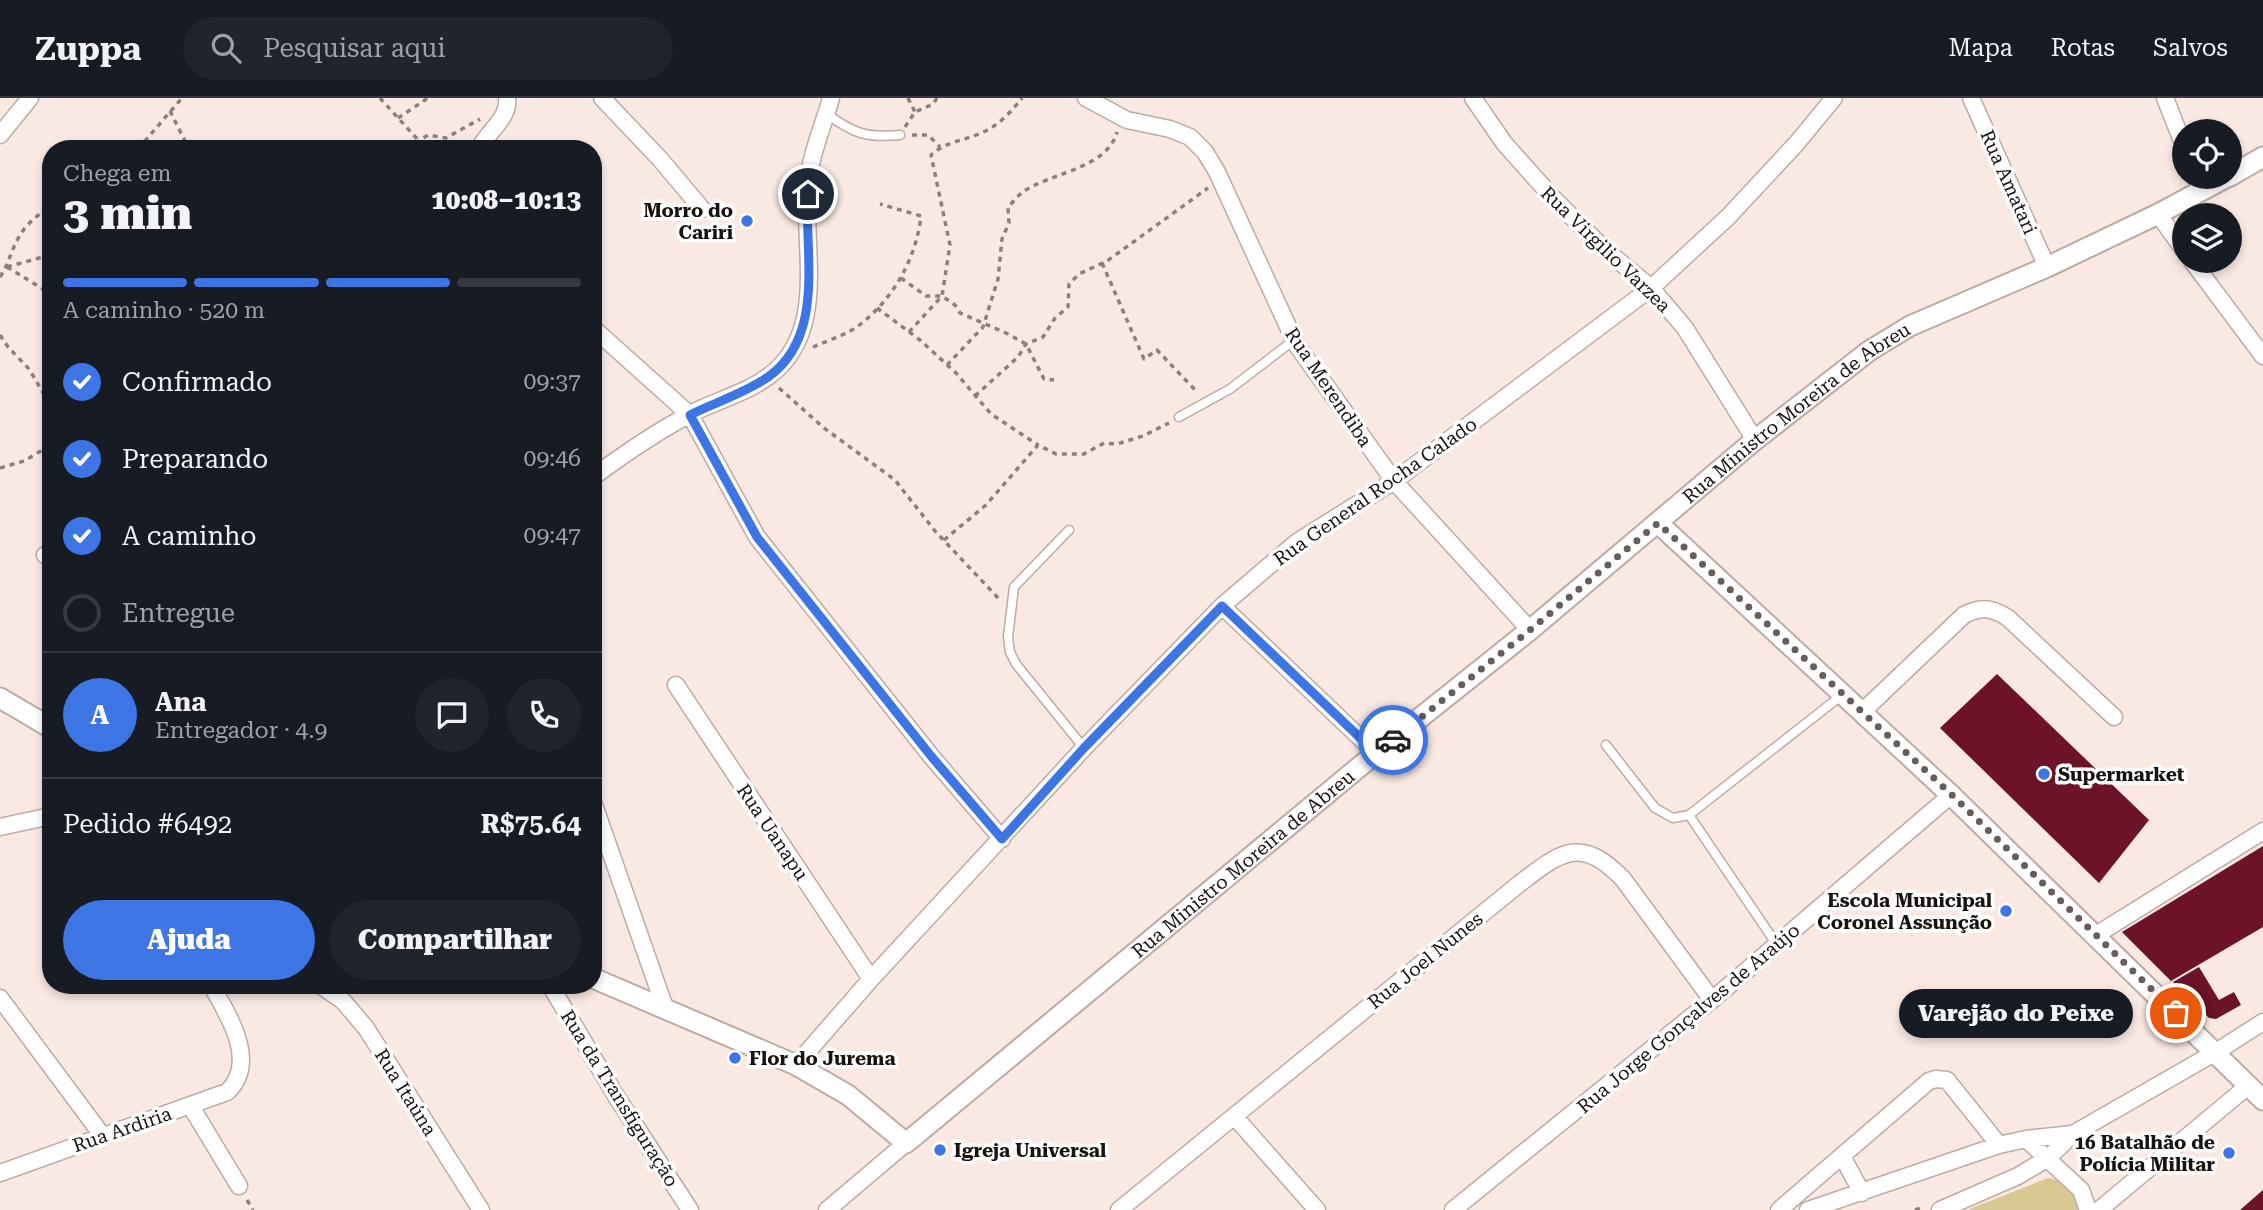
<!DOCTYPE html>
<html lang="pt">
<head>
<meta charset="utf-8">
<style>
	body { margin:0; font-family:"Roboto Serif",serif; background:#20242c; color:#f1f3f6; height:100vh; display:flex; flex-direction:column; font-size:26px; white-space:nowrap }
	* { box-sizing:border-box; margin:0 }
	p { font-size:23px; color:#9ea1a6 }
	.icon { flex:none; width:38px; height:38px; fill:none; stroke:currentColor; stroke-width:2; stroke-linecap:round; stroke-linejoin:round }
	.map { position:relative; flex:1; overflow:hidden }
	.side { position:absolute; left:42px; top:42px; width:560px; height:854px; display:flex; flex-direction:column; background:#171b24; border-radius:28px; box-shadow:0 4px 10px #0003 }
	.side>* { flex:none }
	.controls { position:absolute; left:2172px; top:21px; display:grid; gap:14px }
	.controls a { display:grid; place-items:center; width:70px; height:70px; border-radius:50%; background:#171b24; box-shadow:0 4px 10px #0003; font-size:35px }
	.pin { position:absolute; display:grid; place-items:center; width:60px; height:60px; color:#fff; margin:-30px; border:4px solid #fff; border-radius:50%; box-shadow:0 2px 7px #0007 }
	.courier { position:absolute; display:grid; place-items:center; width:70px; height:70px; margin:-35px; border:5px solid #3e75e5; border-radius:50%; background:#fff; color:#222; box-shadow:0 2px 9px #0007 }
	.bubble { position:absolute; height:49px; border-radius:24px; background:#171b24; box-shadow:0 4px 10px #0003; font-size:23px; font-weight:800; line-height:49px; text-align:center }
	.headline em { font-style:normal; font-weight:800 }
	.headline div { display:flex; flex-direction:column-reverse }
	.headline { display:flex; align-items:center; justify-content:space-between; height:119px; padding:0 21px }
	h1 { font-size:46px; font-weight:800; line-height:52px }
	.bar { display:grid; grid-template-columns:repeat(4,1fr); gap:10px 7px; align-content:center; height:84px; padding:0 21px }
	.bar i { height:9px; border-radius:5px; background:#363941 }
	.bar .active { background:#3e75e5 }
	.bar p { grid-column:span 4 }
	.line { display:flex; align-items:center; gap:18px; padding:0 21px; border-top:2px solid #363941 }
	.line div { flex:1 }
	.round { display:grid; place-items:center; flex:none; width:74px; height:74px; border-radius:37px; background:#20242c }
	ol { padding:0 21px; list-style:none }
	li { display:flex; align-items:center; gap:21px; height:77px }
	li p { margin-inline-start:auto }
	li .icon { padding:7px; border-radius:50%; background:#3e75e5; color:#fff; stroke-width:4 }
	li:last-child { color:#9ea1a6 }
	li i { width:38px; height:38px; border:4px solid #363941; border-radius:50% }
	.button { display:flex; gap:14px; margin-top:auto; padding:14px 21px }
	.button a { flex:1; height:80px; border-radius:42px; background:#3e75e5; color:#fff; font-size:28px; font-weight:800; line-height:80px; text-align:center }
	.button a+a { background:#20242c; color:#f1f3f6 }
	header { display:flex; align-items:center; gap:42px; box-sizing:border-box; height:98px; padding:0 35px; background:#171b24; border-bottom:2px solid #363941 }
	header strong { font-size:33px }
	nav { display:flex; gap:38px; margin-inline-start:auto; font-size:24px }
	.search { width:490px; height:63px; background:#20242c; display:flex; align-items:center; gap:18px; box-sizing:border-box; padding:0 24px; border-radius:38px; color:#9ea1a6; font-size:26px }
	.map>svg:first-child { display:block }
	.green { fill:#d7c991 }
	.building { fill:#6c1328 }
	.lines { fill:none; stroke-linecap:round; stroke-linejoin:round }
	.service-casing { stroke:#bcaba5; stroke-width:11 }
	.minor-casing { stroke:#bcaba5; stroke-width:19 }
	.tertiary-casing { stroke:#bcaba5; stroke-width:23 }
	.path { stroke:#8c807c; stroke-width:3.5; stroke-dasharray:5 5; stroke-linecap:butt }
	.service { stroke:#fff; stroke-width:8 }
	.minor { stroke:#fff; stroke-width:16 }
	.tertiary { stroke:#fff; stroke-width:19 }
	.done { stroke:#675e5a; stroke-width:7; stroke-dasharray:0 12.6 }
	.route { stroke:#3e75e5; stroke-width:9 }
	.poi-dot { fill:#3e75e5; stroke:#fff; stroke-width:2.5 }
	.labels { text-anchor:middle; stroke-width:7; stroke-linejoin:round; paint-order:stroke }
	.street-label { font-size:19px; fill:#181310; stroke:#fff }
	.poi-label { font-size:19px; font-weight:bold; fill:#181310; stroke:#fff; text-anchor:end }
</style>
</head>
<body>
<header>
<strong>Zuppa</strong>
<div class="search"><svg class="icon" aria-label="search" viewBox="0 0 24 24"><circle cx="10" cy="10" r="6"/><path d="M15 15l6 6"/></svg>Pesquisar aqui</div>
<nav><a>Mapa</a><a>Rotas</a><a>Salvos</a></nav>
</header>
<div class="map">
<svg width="2263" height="1112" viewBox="0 0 2263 1112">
	<rect width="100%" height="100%" fill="#fae9e3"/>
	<!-- green -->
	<path class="green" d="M2048,1080l22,5 11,15 -2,12h-112z"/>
	<!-- building -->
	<path class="building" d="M1997,576l152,146 -50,63 -159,-155z
		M2263,748v81l-92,54 -49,-49z
		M2199,869l20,33 15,-8 7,13 -25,14 -7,-1 -36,-36z
		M2263,1092v20h-23z"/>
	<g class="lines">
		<defs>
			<path id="service" d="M827,16c27,20 40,24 73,21
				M1179,319l51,-28 64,-49
				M1069,432l-55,57 -6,50 2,15 6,12 68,84
				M1606,647l49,63 18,10 16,-3 153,-120
				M1689,717l88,130"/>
			<path id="minor" d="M602,0l58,61 42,50
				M1086,0l41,22 43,9 20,8 15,15 12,20 79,172 98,137 136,149
				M1473,0l31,45 50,56 48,48 49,41 34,40 70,112
				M1971,0l76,169
				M2165,0l19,48
				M0,37l30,-37
				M479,51c8,-17 31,-31 28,-51
				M2196,79l6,14
				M2158,116l26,36
				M2192,163l71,95
				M593,230l97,87 67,122 174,219 71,83
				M593,379c31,-23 65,-46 99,-64 24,-12 56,-21 77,-37 61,-45 32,-132 39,-196 3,-27 16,-56 23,-82
				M45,457l6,-2
				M1222,508l154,147
				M676,587l195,294
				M1862,614l102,-97c17,-9 29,-7 44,3l106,99
				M593,704l72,206
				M0,729l51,-11
				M2096,837l167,-104
				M320,887l23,16 23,27 115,182
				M550,887l66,111 74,114
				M0,900l102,137
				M796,967l75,-86 213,-231 138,-142 75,-64 97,-61 257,-193 77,-71 68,-73 38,-46
				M190,1007l49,81
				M1234,1018l83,94
				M2026,1041l55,51 7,20
				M1842,1058l20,37
				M0,1075l227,-81c32,-29 1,-78 -16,-107
				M827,1112l79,-67
				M1119,1112l400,-326c42,-32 61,-49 104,-5l89,121
				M1453,1112l259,-210 239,-205
				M1779,1112l150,-129 7,-2 11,1 52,65
				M1808,1112l191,-65 27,-6 47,-5
				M1940,1112l78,-34 30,-18 25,-24 143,-82 47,-30
				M2099,1112l149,-124"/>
			<g id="tertiary">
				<path d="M2230,78l33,-19"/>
				<path d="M1658,425l293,272 312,305"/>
				<path d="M0,600l51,30"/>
				<path id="s1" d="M593,880l203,87 52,30 58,48 470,-390 154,-123 225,-190 114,-89 41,-25 137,-59 111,-53 69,-37"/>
			</g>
		</defs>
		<!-- service casing -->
		<use href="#service" class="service-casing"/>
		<!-- minor casing -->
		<use href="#minor" class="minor-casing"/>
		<!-- tertiary casing -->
		<use href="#tertiary" class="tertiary-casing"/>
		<!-- path -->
		<path class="path" d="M380,0l39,43
			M908,0l7,14
			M170,13l19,38
			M398,20l30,-20
			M905,29l10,-15 18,-8 4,-6
			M912,37h16l12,12
			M138,51l44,-51
			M407,51l21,-14 18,3 34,-19
			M1102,165l42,96 13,-9 41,43
			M7,169l44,27
			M7,169l32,-9h12
			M0,179c9,-13 11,-27 19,-40 7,-13 20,-23 32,-31
			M901,180l25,18h16l13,9 5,8 48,21 18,10 18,35 10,1
			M877,210l43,32 36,33 35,41 47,31
			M909,234l33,-36 8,-51 -19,-90c15,-14 34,-14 52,-23 16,-7 28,-20 39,-34
			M0,237l8,12 21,22 22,37
			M813,249c16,-7 36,-13 49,-24 33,-27 54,-65 59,-107l-41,-12
			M947,267l36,-38 15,-48 4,-40 7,-16 -1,-15c4,-5 9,-12 15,-16 26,-19 84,-23 94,-60
			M779,290l45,40 71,52 40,51 65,69
			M975,298l43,-39 8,-13 17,-7 12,-19 13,-11 1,-23 10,-10 28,-13 101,-73
			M0,370l24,-7 27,-16
			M944,442l42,-35 52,-60 18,9h28l20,-11 13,1 26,-8 26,-13
			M247,1102l6,10
			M1915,1112l9,-3"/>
		<!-- service -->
		<use href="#service" class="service"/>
		<!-- minor -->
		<use href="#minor" class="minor"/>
		<!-- tertiary -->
		<use href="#tertiary" class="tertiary"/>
	</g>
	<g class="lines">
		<!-- done -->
		<path class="done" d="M1393,642l137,-110 128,-107 293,271 225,219"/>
		<!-- route -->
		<path class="route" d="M808,96c-4,60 18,142 -40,183 -21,15 -54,26 -78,38l67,122 174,219 71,83 82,-91 138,-142 154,147 17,-13"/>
	</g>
	<!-- markers -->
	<g class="poi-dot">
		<circle cx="747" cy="123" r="7"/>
		<circle cx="2044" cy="676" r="7"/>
		<circle cx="2006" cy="813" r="7"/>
		<circle cx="735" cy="960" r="7"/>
		<circle cx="940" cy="1052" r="7"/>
		<circle cx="2229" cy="1055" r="7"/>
	</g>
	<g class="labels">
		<!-- street labels -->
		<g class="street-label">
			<text transform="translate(2009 84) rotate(66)" y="7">Rua Amatari</text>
			<text transform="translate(1606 151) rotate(44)" y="7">Rua Virgilio Varzea</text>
			<text transform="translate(1329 289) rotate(56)" y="7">Rua Merendiba</text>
			<text dy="7" stroke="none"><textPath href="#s1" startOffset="1508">Rua Ministro Moreira de Abreu</textPath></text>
			<text transform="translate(1375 393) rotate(-35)" y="7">Rua General Rocha Calado</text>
			<text transform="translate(773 734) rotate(56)" y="7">Rua Uanapu</text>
			<text dy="7" stroke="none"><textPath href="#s1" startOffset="794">Rua Ministro Moreira de Abreu</textPath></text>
			<text transform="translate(1425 862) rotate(-39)" y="7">Rua Joel Nunes</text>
			<text transform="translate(1688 920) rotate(-40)" y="7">Rua Jorge Gonçalves de Araújo</text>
			<text transform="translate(406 994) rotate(58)" y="7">Rua Itaúna</text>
			<text transform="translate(620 1000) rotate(58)" y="7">Rua da Transfiguração</text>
			<text transform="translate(122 1031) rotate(-19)" y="7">Rua Ardiria</text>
		</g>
		<!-- poi labels -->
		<g class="poi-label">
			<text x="733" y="119">Morro do<tspan x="733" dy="22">Cariri</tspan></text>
			<text x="2058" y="683" text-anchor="start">Supermarket</text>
			<text x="1992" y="809">Escola Municipal<tspan x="1992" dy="22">Coronel Assunção</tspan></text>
			<text x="749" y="967" text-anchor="start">Flor do Jurema</text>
			<text x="2215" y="1051">16 Batalhão de<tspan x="2215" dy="22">Polícia Militar</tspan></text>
			<text x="954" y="1059" text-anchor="start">Igreja Universal</text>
		</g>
	</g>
</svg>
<div class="controls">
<a><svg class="icon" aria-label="locate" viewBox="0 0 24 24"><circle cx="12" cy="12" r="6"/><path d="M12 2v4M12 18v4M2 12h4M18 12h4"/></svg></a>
<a><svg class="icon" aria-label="layers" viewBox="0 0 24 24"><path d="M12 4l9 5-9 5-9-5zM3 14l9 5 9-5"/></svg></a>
</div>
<div class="pin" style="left:2176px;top:915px;background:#ea580c"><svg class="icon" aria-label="bag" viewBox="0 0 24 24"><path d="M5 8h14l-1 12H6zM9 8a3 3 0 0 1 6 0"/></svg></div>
<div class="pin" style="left:808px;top:96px;background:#1f2937"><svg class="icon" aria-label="home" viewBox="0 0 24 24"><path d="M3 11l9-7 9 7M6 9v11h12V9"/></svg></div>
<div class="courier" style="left:1393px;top:642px"><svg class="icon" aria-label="car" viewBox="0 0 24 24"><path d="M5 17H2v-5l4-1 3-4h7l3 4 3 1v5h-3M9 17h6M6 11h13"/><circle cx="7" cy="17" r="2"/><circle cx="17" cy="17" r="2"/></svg></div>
<div class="bubble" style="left:1899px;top:891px;width:234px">Varejão do Peixe</div>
<section class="side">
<div class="headline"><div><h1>3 min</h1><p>Chega em</p></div><em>10:08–10:13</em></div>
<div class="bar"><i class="active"></i><i class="active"></i><i class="active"></i><i></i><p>A caminho · 520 m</p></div>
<ol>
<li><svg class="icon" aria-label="check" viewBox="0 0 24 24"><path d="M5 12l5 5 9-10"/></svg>Confirmado<p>09:37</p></li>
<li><svg class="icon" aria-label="check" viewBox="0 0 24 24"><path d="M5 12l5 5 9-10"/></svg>Preparando<p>09:46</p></li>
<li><svg class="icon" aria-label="check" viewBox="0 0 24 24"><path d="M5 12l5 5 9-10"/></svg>A caminho<p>09:47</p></li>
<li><i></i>Entregue</li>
</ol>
<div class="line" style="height:126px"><b class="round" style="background:#3e75e5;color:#fff">A</b><div><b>Ana</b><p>Entregador · 4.9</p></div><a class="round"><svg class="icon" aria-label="chat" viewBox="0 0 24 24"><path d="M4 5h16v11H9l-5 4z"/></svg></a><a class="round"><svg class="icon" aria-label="phone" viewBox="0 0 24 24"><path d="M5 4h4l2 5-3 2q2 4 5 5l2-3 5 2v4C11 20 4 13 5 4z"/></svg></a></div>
<div class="line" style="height:91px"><div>Pedido #6492</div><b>R$75.64</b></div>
<div class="button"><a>Ajuda</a><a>Compartilhar</a></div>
</section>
</div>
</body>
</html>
